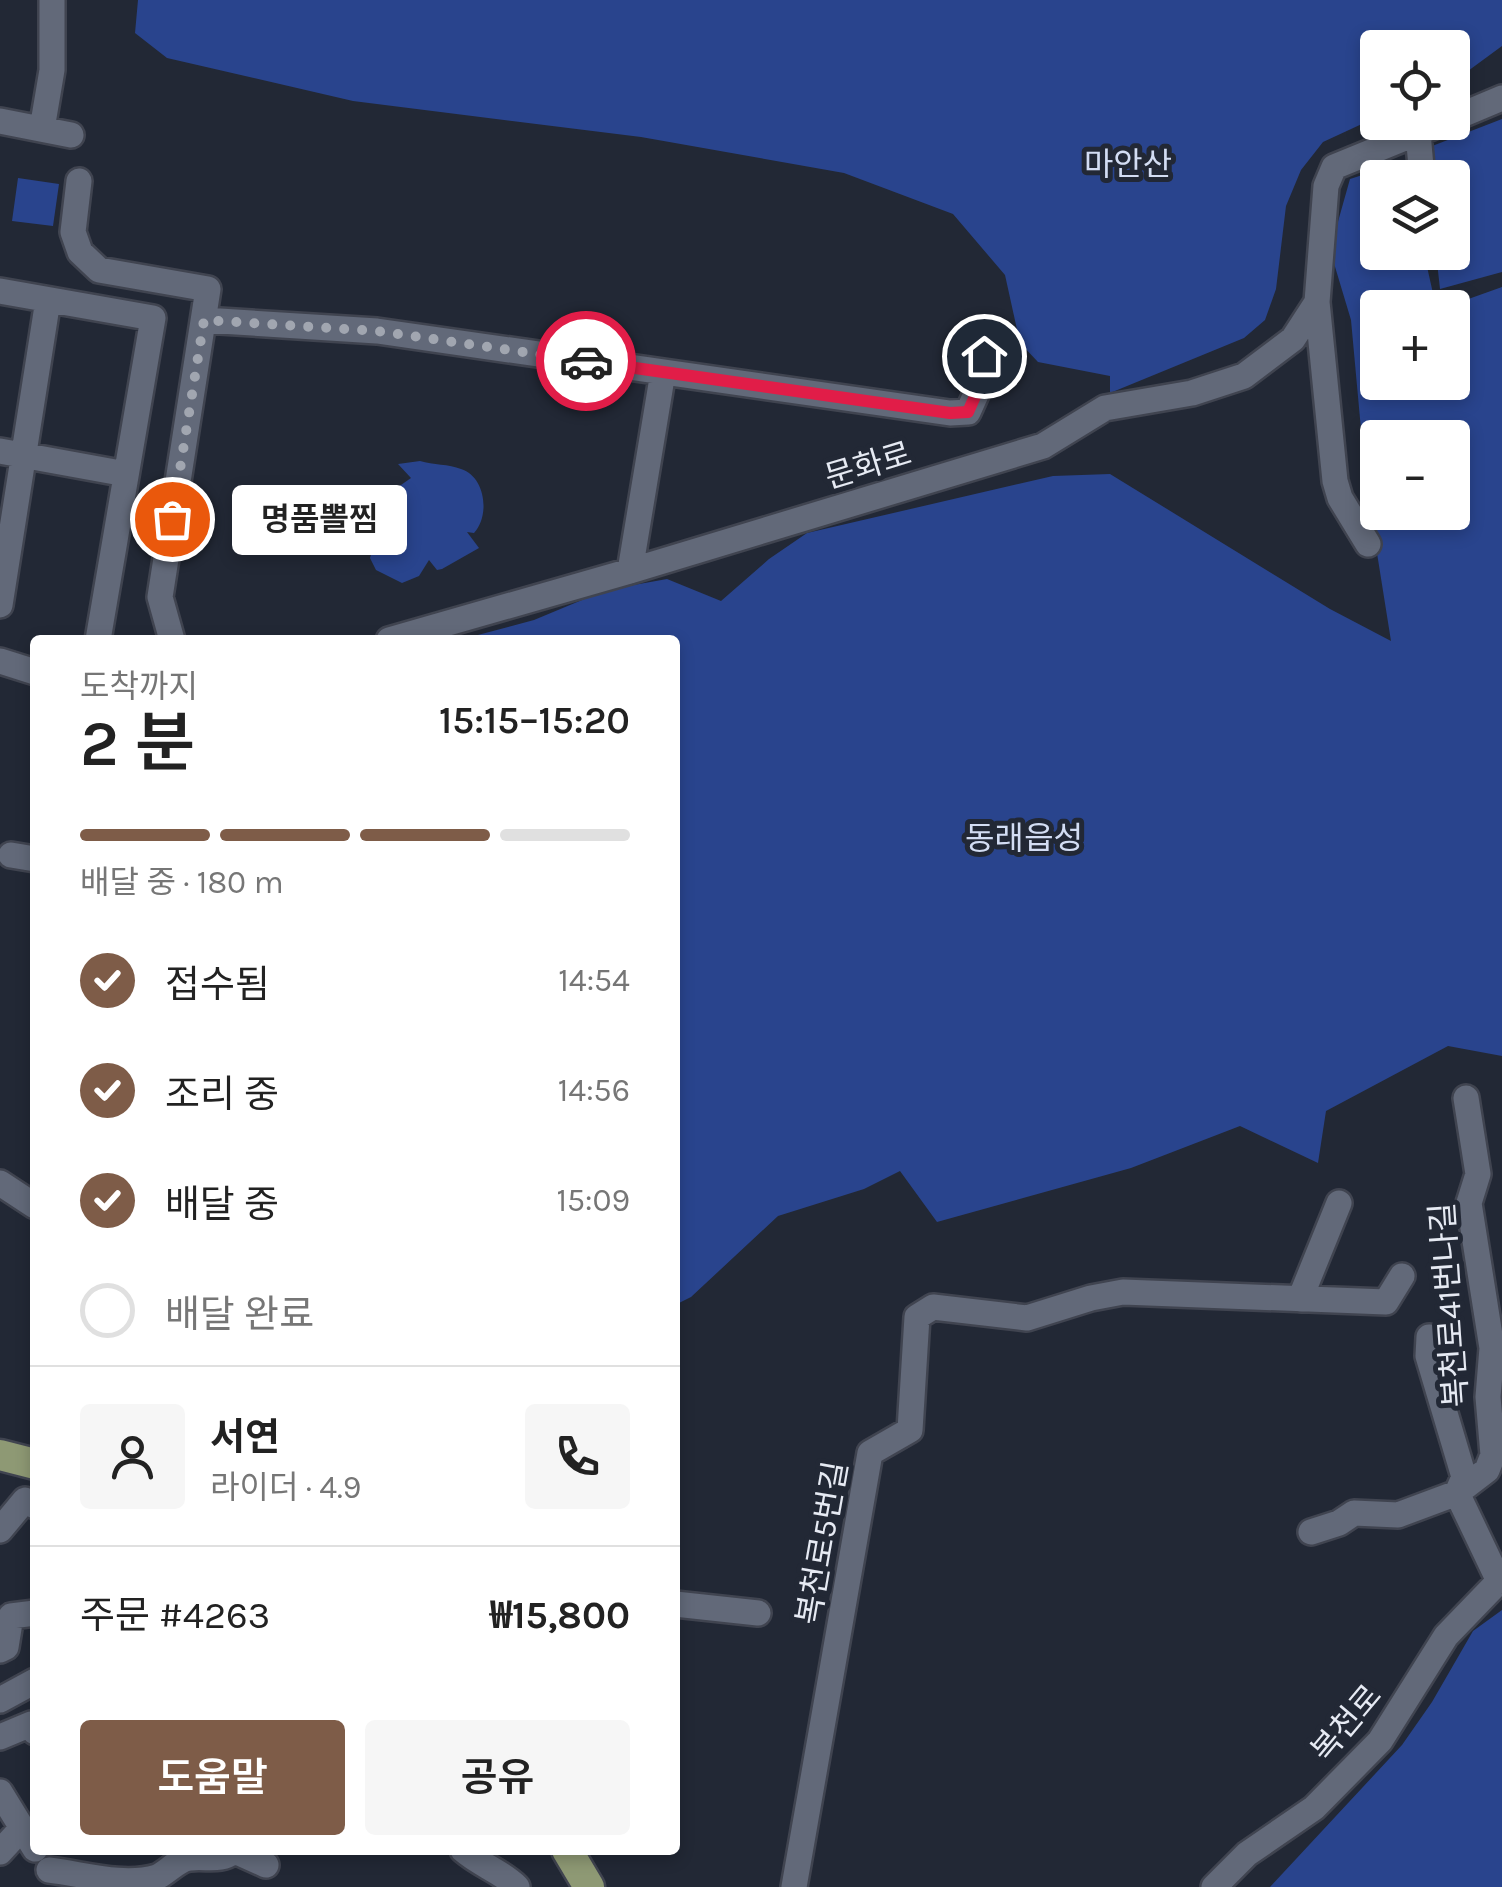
<!DOCTYPE html>
<html lang="ko">
<head>
<meta charset="utf-8">
<style>
	body { margin:0; font-family:Karla,"Noto Sans KR",sans-serif; background:#f6f6f6; color:#222; height:100vh; display:flex; flex-direction:column; font-size:38px; white-space:nowrap }
	* { box-sizing:border-box; margin:0 }
	p { font-size:32px; color:#767676 }
	.icon { flex:none; width:55px; height:55px; fill:none; stroke:currentColor; stroke-width:2; stroke-linecap:round; stroke-linejoin:round }
	.map { position:relative; flex:1; overflow:hidden }
	.sheet { position:absolute; left:30px; top:635px; width:650px; height:1220px; display:flex; flex-direction:column; background:#fff; border-radius:10px; box-shadow:0 5px 15px #0003 }
	.sheet>* { flex:none }
	.fabs { position:absolute; left:1360px; top:30px; display:grid; gap:20px }
	.fabs a { display:grid; place-items:center; width:110px; height:110px; border-radius:10px; background:#fff; box-shadow:0 5px 15px #0003; font-size:50px }
	.pin { position:absolute; display:grid; place-items:center; width:85px; height:85px; color:#fff; margin:-42px; border:5px solid #fff; border-radius:50%; box-shadow:0 2px 10px #0007 }
	.courier { position:absolute; display:grid; place-items:center; width:100px; height:100px; margin:-50px; border:8px solid #e11d48; border-radius:50%; background:#fff; color:#222; box-shadow:0 2px 12px #0007 }
	.bubble { position:absolute; height:70px; border-radius:10px; background:#fff; box-shadow:0 5px 15px #0003; font-size:32px; font-weight:600; line-height:70px; text-align:center }
	.summary em { font-style:normal; font-weight:600 }
	.summary div { display:flex; flex-direction:column-reverse }
	.summary { display:flex; align-items:center; justify-content:space-between; height:170px; padding:0 50px }
	h1 { font-size:65px; font-weight:600; line-height:75px }
	.bar { display:grid; grid-template-columns:repeat(4,1fr); gap:15px 10px; align-content:center; height:120px; padding:0 50px }
	.bar i { height:12px; border-radius:8px; background:#e0e0e0 }
	.bar .current { background:#7e5c48 }
	.bar p { grid-column:span 4 }
	.line { display:flex; align-items:center; gap:25px; padding:0 50px; border-top:2px solid #e0e0e0 }
	.line div { flex:1 }
	.round { display:grid; place-items:center; flex:none; width:105px; height:105px; border-radius:10px; background:#f6f6f6 }
	ol { padding:0 50px; list-style:none }
	li { display:flex; align-items:center; gap:30px; height:110px }
	li p { margin-inline-start:auto }
	li .icon { padding:10px; border-radius:50%; background:#7e5c48; color:#fff; stroke-width:4 }
	li:last-child { color:#767676 }
	li i { width:55px; height:55px; border:5px solid #e0e0e0; border-radius:50% }
	.primary-button { display:flex; gap:20px; margin-top:auto; padding:20px 50px }
	.primary-button a { flex:1; height:115px; border-radius:10px; background:#7e5c48; color:#fff; font-size:40px; font-weight:600; line-height:115px; text-align:center }
	.primary-button a+a { background:#f6f6f6; color:#222 }
	.map>svg:first-child { display:block }
	.green { fill:#29448d; fill-rule:evenodd }
	.lines { fill:none; stroke-linecap:round; stroke-linejoin:round }
	.minor-casing { stroke:#404450; stroke-width:30 }
	.major-casing { stroke:#404450; stroke-width:35 }
	.minor { stroke:#626979; stroke-width:25 }
	.major { stroke:#8e9974; stroke-width:30 }
	.done { stroke:#a1a6b0; stroke-width:10; stroke-dasharray:0 18 }
	.route { stroke:#e11d48; stroke-width:12 }
	.labels { text-anchor:middle; stroke-width:10; stroke-linejoin:round; paint-order:stroke }
	.park-label { font-size:32px; fill:#d3ddf3; stroke:#222835 }
	.street-label { font-size:32px; fill:#e6eaf3; stroke:#222835 }
</style>
</head>
<body>
<div class="map">
<svg width="1502" height="1887" viewBox="0 0 1502 1887">
	<rect width="100%" height="100%" fill="#222835"/>
	<!-- green -->
	<path class="green" d="M138,0h1364v46l-49,36 -1,-34h-74l-1,69 -54,25 -22,28 -15,36 -10,83 -11,31 -21,18 -134,55v-17l-72,-14 -18,-19 -15,-68 -52,-61 -109,-41 -203,-36 -288,-36 -186,-43 -32,-25z
		M1502,119v153l-62,17 -4,-36 16,-1v-74l-23,-1 -2,-29z
		M1403,162l3,15 -28,1v74l46,1 12,54 -58,1v74h74v-74l-6,-1 56,-20v769l-54,-10 -122,65 -8,52 -78,-37 -109,42 -194,54 -37,-51 -36,18 -86,27 -87,81 -16,8v-665h-216l75,-20 72,-30 61,-11 54,22 48,-42 38,-26 246,-57 57,-2 220,135 61,32 -25,-157 -15,-164 -21,-70 20,-71zM1378,438h74v74h-74z
		M18,178l41,6 -6,42 -41,-5z
		M420,461c13,4 29,3 41,8 25,8 29,47 13,64l-7,-1 12,16 -37,21 -5,1 -8,-10 -10,16 -17,7 -26,-13 -6,-12 4,-13 13,-13 1,-38 23,-16 -13,-14z
		M1502,1610v277h-232l132,-142 30,-43 41,-71z"/>
	<g class="lines">
		<defs>
			<path id="minor" d="M1452,119l50,-21
				M0,121l71,14
				M42,129l10,-59v-70
				M1418,133l4,45
				M79,181l-6,51 7,20 19,18 109,19 -48,308 12,43
				M0,291l153,27 -55,322
				M1317,302l18,179 5,17 28,46
				M204,320l173,11 573,82 18,-1 9,-20 6,-36 -9,-15
				M0,451l126,23
				M630,571l33,-199
				M0,605l48,-305
				M389,640l241,-69 413,-125 62,-38 87,-15 52,-17 49,-37 24,-37 9,-116 8,-19 110,-45
				M0,661l35,11
				M11,855l24,4
				M0,1183l35,23
				M1300,1299l39,-96
				M1429,1337l-1,19 36,121 -7,16 42,88
				M0,1530l25,-30 10,6
				M1311,1532l28,-9 15,-10 44,2 59,-22 30,-23 6,-15 -5,-58 4,-49 -23,-145 9,-29 -12,-76
				M675,1604l83,9
				M0,1650l6,-3 5,-31 24,-3
				M0,1700l35,-19
				M0,1737l31,-13 4,8
				M0,1792l35,57
				M463,1850c17,15 38,21 54,37
				M0,1852l22,-24
				M49,1870c34,4 74,17 108,7 11,-5 21,-18 33,-19 18,-2 29,4 45,-7l31,14
				M794,1887l76,-434 40,-23 7,-113 16,-10 94,11 64,-20 32,-6 263,10 16,-26
				M1214,1887l33,-33 67,-46 66,-67 66,-105 56,-58"/>
			<path id="major" d="M0,1455l35,9
				M567,1850l22,37"/>
		</defs>
		<!-- minor casing -->
		<use href="#minor" class="minor-casing"/>
		<!-- major casing -->
		<use href="#major" class="major-casing"/>
		<!-- minor -->
		<use href="#minor" class="minor"/>
		<!-- major -->
		<use href="#major" class="major"/>
	</g>
	<g class="lines">
		<!-- done -->
		<path class="done" d="M172,519l32,-199 173,11 209,30"/>
		<!-- route -->
		<path class="route" d="M586,361l364,52 18,-1 9,-20 7,-36"/>
	</g>
	<g class="labels">
		<!-- park labels -->
		<g class="park-label">
			<text x="1128" y="175">마안산</text>
			<text x="1024" y="849">동래읍성</text>
		</g>
		<!-- street labels -->
		<g class="street-label">
			<text transform="translate(868 465) rotate(-17)" y="11">문화로</text>
			<text transform="translate(1449 1305) rotate(-94)" y="11">복천로41번나길</text>
			<text transform="translate(822 1543) rotate(-80)" y="11">복천로5번길</text>
			<text transform="translate(1346 1723) rotate(-50)" y="11">복천로</text>
		</g>
	</g>
</svg>
<div class="fabs">
<a><svg class="icon" aria-label="locate" viewBox="0 0 24 24"><circle cx="12" cy="12" r="6"/><path d="M12 2v4M12 18v4M2 12h4M18 12h4"/></svg></a>
<a><svg class="icon" aria-label="layers" viewBox="0 0 24 24"><path d="M12 4l9 5-9 5-9-5zM3 14l9 5 9-5"/></svg></a>
<a>+</a>
<a>−</a>
</div>
<div class="pin" style="left:172px;top:519px;background:#ea580c"><svg class="icon" aria-label="bag" viewBox="0 0 24 24"><path d="M5 8h14l-1 12H6zM9 8a3 3 0 0 1 6 0"/></svg></div>
<div class="pin" style="left:984px;top:356px;background:#1f2937"><svg class="icon" aria-label="home" viewBox="0 0 24 24"><path d="M3 11l9-7 9 7M6 9v11h12V9"/></svg></div>
<div class="courier" style="left:586px;top:361px"><svg class="icon" aria-label="car" viewBox="0 0 24 24"><path d="M5 17H2v-5l4-1 3-4h7l3 4 3 1v5h-3M9 17h6M6 11h13"/><circle cx="7" cy="17" r="2"/><circle cx="17" cy="17" r="2"/></svg></div>
<div class="bubble" style="left:232px;top:485px;width:175px">명품뽈찜</div>
<section class="sheet">
<div class="summary"><div><h1>2 분</h1><p>도착까지</p></div><em>15:15–15:20</em></div>
<div class="bar"><i class="current"></i><i class="current"></i><i class="current"></i><i></i><p>배달 중 · 180 m</p></div>
<ol>
<li><svg class="icon" aria-label="check" viewBox="0 0 24 24"><path d="M5 12l5 5 9-10"/></svg>접수됨<p>14:54</p></li>
<li><svg class="icon" aria-label="check" viewBox="0 0 24 24"><path d="M5 12l5 5 9-10"/></svg>조리 중<p>14:56</p></li>
<li><svg class="icon" aria-label="check" viewBox="0 0 24 24"><path d="M5 12l5 5 9-10"/></svg>배달 중<p>15:09</p></li>
<li><i></i>배달 완료</li>
</ol>
<div class="line" style="height:180px"><a class="round"><svg class="icon" aria-label="person" viewBox="0 0 24 24"><circle cx="12" cy="8" r="4"/><path d="M4 21q1-7 8-7t8 7"/></svg></a><div><b>서연</b><p>라이더 · 4.9</p></div><a class="round"><svg class="icon" aria-label="phone" viewBox="0 0 24 24"><path d="M5 4h4l2 5-3 2q2 4 5 5l2-3 5 2v4C11 20 4 13 5 4z"/></svg></a></div>
<div class="line" style="height:130px"><div>주문 #4263</div><b>₩15,800</b></div>
<div class="primary-button"><a>도움말</a><a>공유</a></div>
</section>
</div>
</body>
</html>
